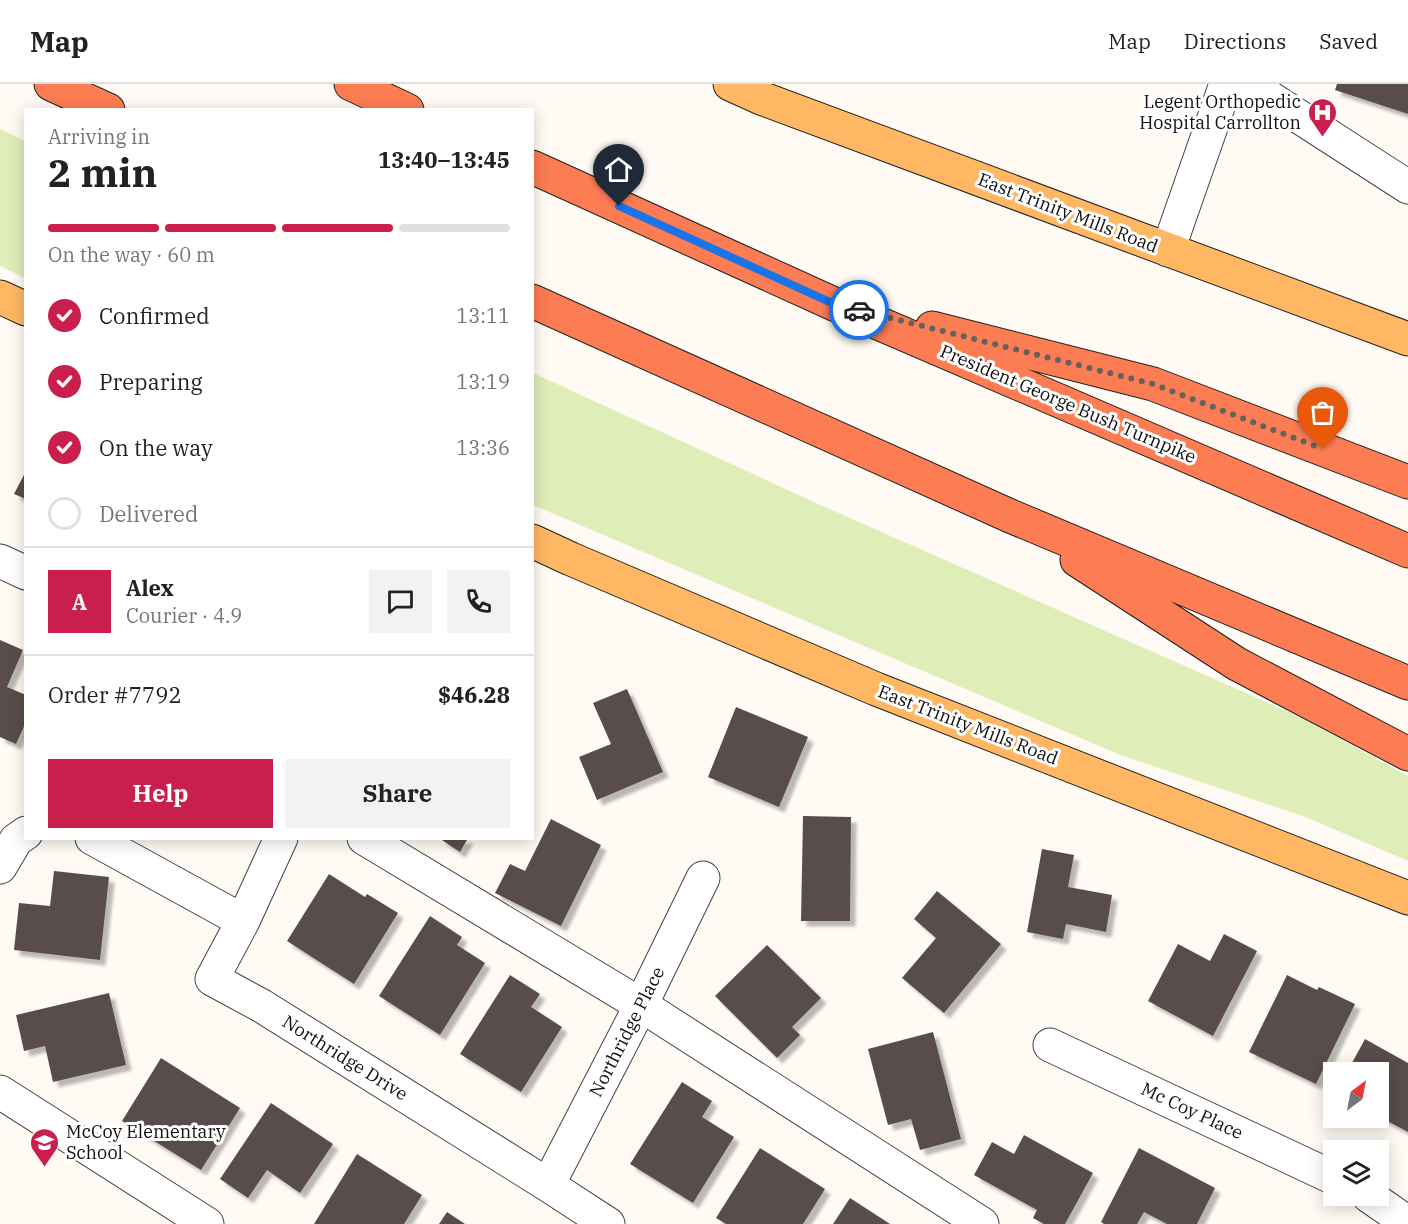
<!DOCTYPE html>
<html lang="en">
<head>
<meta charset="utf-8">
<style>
	body { margin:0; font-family:"IBM Plex Serif",serif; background:#f2f2f2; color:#222; height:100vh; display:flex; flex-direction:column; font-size:22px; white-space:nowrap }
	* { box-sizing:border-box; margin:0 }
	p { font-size:20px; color:#767676 }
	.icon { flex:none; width:33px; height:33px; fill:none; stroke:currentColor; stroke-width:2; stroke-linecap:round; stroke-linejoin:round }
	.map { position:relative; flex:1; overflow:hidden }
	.side { position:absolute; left:24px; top:24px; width:510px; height:732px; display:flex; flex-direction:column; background:#fff; border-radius:0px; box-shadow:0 3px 15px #0003 }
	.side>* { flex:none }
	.needle { width:39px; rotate:32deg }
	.buttons { position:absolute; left:1323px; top:978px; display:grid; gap:12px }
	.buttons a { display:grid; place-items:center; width:66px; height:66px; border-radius:0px; background:#fff; box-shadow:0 3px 15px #0003; font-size:30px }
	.pin { position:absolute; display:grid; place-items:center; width:51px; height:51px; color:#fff; margin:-62px -26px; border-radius:50% 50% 50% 0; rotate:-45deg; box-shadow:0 0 6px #0007 }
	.pin .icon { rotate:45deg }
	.courier { position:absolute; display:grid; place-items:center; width:60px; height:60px; margin:-30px; border:4px solid #1a73e8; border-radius:50%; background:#fff; color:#222; box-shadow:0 2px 8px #0007 }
	.summary em { font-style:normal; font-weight:800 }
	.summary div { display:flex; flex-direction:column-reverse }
	.summary { display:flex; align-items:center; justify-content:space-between; height:102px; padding:0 24px }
	h1 { font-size:39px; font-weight:800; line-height:45px }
	.bar { display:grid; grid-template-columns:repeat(4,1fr); gap:9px 6px; align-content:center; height:72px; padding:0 24px }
	.bar i { height:8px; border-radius:4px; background:#e0e0e0 }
	.bar .selected { background:#ca1e4c }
	.bar p { grid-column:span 4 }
	.line { display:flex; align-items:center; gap:15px; padding:0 24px; border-top:2px solid #e0e0e0 }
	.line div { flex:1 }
	.round { display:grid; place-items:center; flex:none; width:63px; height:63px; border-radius:0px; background:#f2f2f2 }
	ol { padding:0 24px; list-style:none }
	li { display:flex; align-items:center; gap:18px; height:66px }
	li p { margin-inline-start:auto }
	li .icon { padding:6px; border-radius:50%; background:#ca1e4c; color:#fff; stroke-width:4 }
	li:last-child { color:#767676 }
	li i { width:33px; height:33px; border:3px solid #e0e0e0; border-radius:50% }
	.button { display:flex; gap:12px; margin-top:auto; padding:12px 24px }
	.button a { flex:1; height:69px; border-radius:0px; background:#ca1e4c; color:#fff; font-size:24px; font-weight:800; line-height:69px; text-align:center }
	.button a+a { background:#f2f2f2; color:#222 }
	header { display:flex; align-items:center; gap:36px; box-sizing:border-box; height:84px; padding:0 30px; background:#fff; border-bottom:2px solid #e0e0e0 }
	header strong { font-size:28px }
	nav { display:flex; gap:33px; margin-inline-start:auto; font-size:21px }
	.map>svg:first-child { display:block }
	.green { fill:#dfedb9 }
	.building { fill:#594e4b; filter:url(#shadow) }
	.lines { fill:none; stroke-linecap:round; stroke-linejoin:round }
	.minor-casing { stroke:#434343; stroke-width:35 }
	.major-casing { stroke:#212121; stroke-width:35 }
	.highway-casing { stroke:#212121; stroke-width:35 }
	.minor { stroke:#fff; stroke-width:33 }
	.major { stroke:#ffb763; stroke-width:33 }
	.highway { stroke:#fc7c53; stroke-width:33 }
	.done { stroke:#64625f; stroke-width:6; stroke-dasharray:0 10.8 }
	.route { stroke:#1a73e8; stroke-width:8 }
	.labels { text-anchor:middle; stroke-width:6; stroke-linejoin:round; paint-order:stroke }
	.poi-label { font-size:18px; fill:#101010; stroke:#fff; text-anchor:end }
	.street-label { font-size:18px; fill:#101010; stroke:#fff }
</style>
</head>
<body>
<header>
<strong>Map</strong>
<nav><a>Map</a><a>Directions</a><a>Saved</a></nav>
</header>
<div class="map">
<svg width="1408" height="1140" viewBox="0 0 1408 1140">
	<defs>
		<filter id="shadow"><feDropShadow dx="5.5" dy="5.5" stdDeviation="1.5" flood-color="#0004"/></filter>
	</defs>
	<rect width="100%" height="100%" fill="#fffaf3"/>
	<!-- green -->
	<path class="green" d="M0,45l25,12v137l-25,-12z
		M533,289l283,130 484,214 108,59v85l-105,-45 -180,-60 -590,-251z"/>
	<!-- building -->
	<path class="building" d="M1337,0h71v30l-73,-24z
		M26,387v28l-12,-5z
		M0,556l23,10 -16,37 19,8v27l-10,22 -16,-7z
		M627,605l36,83 -66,28 -18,-43 32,-13 -18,-41z
		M736,623l72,30 -29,70 -71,-30z
		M803,732l48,1 -1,104h-49z
		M551,735l50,26 -40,81 -66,-33 15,-29 15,7z
		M439,754h29l-8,14z
		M1042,765l32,6 -6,32 44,8 -6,37 -40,-8 -3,15 -36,-7z
		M54,787l55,6 -9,83 -86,-10 5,-47 31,3z
		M329,790l36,23 2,-3 31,19 -44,71 -67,-43z
		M937,807l64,53 -57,69 -42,-35 34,-40 -22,-19z
		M430,832l32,21 -5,8 28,18 -45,72 -61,-39z
		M1224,850l33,17 -44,85 -65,-35 30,-57 32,17z
		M767,861l54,53 -29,29 8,8 -23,23 -62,-62z
		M510,891l30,19 -9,13 31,20 -41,65 -61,-38z
		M1287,891l30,15 2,-3 36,17 -39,80 -67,-32z
		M109,909l17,72 -73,17 -8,-36 -21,5 -8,-36z
		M933,948l28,107 -41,11 -9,-31 -23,6 -20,-76z
		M1365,955l43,24v69l-30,-16v-44h-31z
		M161,974l79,50 -39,62 -79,-49z
		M682,998l30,19 -10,16 32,20 -41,66 -63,-39z
		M271,1019l62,41 -33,49 -33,-23 -19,28 -28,-19z
		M1024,1051l69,38 -28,51h-21l-11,-6 4,-8 -63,-35 18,-33 22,12z
		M760,1064l65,41 -22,35h-77l-10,-6z
		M1139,1064l76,40 -18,36h-30l-23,-12 -7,12h-33l-3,-2z
		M357,1070l65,41 -18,29h-90z
		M850,1114l40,26h-57z
		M447,1128l18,12h-26z"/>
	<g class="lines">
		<defs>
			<path id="minor" d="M1225,2l28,1 155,100
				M1168,166l58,-166
				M0,477l26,12
				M92,754l151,83
				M281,754l-38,83 -31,58 50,27 286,179 60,39
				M364,754l277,167 341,219
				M0,783l16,-27 10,-7
				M1050,961l284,133
				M0,1008l207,132
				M548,1101l93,-180 62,-127
				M1369,1112l39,27"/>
			<path id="major" d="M730,0l31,14 647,241
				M0,213l26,12
				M532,457l39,18 305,130 532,209"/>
			<path id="highway" d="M51,0l57,26
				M351,0l56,26
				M532,83l302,137 574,247
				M532,217l476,214 400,168
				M932,244l221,56 255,98
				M1077,476l160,104 171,90"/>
		</defs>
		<!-- minor casing -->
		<use href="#minor" class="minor-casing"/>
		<!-- major casing -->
		<use href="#major" class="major-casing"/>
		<!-- highway casing -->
		<use href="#highway" class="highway-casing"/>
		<!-- minor -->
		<use href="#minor" class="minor"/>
		<!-- major -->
		<use href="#major" class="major"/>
		<!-- highway -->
		<use href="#highway" class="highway"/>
	</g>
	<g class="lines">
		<!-- done -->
		<path class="done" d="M859,226l294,74 170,65"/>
		<!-- route -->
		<path class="route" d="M619,122l215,98 25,6"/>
	</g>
	<!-- icons -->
	<defs>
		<symbol id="hospital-pin" viewBox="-11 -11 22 30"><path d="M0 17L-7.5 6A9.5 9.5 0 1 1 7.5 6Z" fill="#ca1e4c" stroke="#fff"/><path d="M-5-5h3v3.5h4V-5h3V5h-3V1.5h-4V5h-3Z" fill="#fff"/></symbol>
		<symbol id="school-pin" viewBox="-11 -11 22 30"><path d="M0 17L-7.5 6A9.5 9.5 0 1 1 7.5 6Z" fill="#ca1e4c" stroke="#fff"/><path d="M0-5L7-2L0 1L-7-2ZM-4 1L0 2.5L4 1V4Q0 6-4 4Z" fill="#fff"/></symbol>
	</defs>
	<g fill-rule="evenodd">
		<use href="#hospital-pin" x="1306" y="12" width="33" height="45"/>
		<use href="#school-pin" x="28" y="1042" width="33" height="45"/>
	</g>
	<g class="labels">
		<!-- poi labels -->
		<g class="poi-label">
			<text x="1301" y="24">Legent Orthopedic<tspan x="1301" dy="21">Hospital Carrollton</tspan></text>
			<text x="66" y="1054" text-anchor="start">McCoy Elementary<tspan x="66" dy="21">School</tspan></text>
		</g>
		<!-- street labels -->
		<g class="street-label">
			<text transform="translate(1068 129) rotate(21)" y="6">East Trinity Mills Road</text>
			<text transform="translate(1068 320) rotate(23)" y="6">President George Bush Turnpike</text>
			<text transform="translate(968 641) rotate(21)" y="6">East Trinity Mills Road</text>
			<text transform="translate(627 948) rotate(-63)" y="6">Northridge Place</text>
			<text transform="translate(345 974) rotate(32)" y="6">Northridge Drive</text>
			<text transform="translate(1192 1027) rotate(25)" y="6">Mc Coy Place</text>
		</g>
	</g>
</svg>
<div class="buttons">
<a><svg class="needle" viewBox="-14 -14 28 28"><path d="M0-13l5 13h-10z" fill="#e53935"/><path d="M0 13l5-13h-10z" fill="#767676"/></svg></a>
<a><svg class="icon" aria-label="layers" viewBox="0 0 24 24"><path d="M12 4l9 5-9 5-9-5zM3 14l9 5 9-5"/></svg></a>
</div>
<div class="pin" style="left:1323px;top:365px;background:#ea580c"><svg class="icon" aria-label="bag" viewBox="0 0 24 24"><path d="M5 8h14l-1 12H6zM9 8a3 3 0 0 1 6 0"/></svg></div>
<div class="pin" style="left:619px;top:122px;background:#1f2937"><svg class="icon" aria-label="home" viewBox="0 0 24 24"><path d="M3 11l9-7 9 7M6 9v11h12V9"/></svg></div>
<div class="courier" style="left:859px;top:226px"><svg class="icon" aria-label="car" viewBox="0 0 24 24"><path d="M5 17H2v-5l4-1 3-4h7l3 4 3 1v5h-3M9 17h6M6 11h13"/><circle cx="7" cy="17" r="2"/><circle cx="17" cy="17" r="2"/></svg></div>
<section class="side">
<div class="summary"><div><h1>2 min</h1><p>Arriving in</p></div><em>13:40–13:45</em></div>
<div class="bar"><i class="selected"></i><i class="selected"></i><i class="selected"></i><i></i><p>On the way · 60 m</p></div>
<ol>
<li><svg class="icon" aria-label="check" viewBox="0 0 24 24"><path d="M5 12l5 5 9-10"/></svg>Confirmed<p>13:11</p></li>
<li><svg class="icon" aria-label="check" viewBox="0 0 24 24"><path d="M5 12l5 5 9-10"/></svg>Preparing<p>13:19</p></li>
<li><svg class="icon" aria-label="check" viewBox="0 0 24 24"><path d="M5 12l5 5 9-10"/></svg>On the way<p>13:36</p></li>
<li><i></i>Delivered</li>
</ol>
<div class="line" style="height:108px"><b class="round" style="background:#ca1e4c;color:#fff">A</b><div><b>Alex</b><p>Courier · 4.9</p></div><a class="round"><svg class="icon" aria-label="chat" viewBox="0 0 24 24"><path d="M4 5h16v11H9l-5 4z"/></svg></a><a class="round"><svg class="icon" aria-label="phone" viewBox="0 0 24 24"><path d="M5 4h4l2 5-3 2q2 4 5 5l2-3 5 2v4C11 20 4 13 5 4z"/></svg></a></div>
<div class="line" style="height:78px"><div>Order #7792</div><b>$46.28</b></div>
<div class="button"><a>Help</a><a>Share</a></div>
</section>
</div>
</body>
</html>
